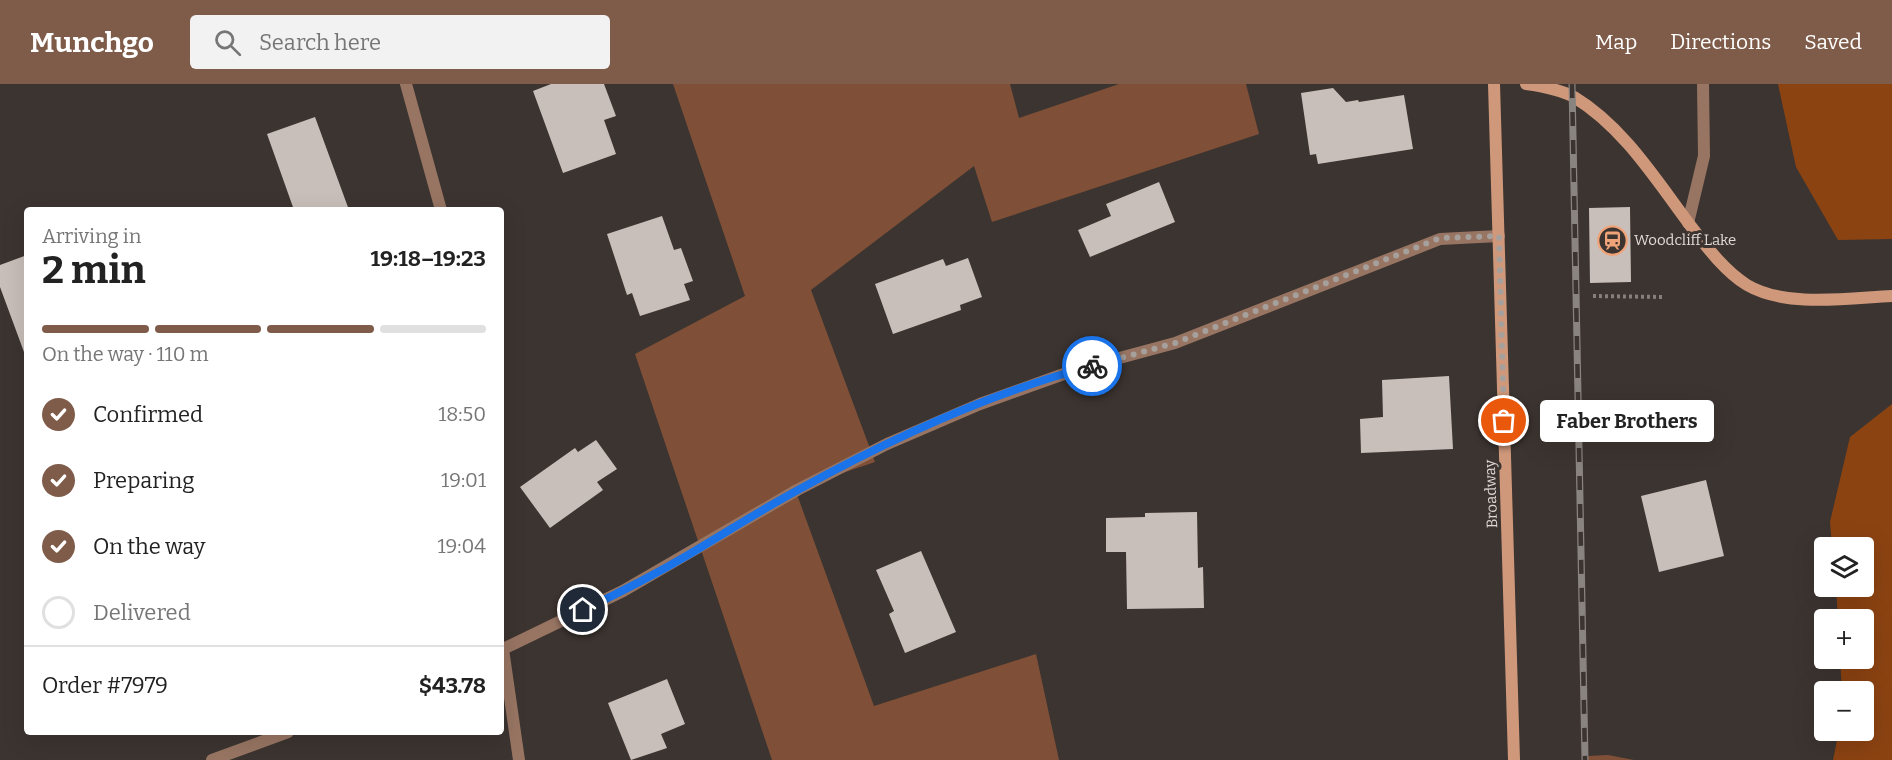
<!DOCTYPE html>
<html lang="en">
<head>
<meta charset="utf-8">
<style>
	body { margin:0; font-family:Bitter,serif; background:#f2f2f2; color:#222; height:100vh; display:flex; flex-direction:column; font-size:22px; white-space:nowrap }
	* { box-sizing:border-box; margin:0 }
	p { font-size:20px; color:#767676 }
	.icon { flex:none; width:33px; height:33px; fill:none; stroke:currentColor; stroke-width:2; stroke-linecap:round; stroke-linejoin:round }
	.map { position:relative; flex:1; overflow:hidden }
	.sheet { position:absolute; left:24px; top:123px; width:480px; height:528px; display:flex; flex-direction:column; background:#fff; border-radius:6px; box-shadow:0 6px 24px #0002 }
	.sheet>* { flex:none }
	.controls { position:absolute; left:1814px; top:453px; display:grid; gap:12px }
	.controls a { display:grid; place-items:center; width:60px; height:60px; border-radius:6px; background:#fff; box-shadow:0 6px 24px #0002; font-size:30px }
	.pin { position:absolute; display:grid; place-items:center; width:51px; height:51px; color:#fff; margin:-26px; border:3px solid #fff; border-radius:50%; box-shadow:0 2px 6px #0007 }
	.courier { position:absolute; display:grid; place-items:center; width:60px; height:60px; margin:-30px; border:4px solid #1a73e8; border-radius:50%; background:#fff; color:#222; box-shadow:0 2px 8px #0007 }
	.bubble { position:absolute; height:42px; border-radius:6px; background:#fff; box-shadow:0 6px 24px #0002; font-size:20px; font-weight:700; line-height:42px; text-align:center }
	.headline em { font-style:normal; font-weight:700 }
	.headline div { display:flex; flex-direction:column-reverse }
	.headline { display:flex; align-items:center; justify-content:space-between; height:102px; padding:0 18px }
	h1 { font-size:39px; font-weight:700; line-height:45px }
	.bar { display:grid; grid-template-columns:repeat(4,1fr); gap:9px 6px; align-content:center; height:72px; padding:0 18px }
	.bar i { height:8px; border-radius:4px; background:#e0e0e0 }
	.bar .current { background:#7f5c49 }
	.bar p { grid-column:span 4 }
	.line { display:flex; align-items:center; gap:15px; padding:0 18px; border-top:2px solid #e0e0e0 }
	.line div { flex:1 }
	ol { padding:0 18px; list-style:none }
	li { display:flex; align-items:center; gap:18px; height:66px }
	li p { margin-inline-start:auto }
	li .icon { padding:6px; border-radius:50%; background:#7f5c49; color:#fff; stroke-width:4 }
	li:last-child { color:#767676 }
	li i { width:33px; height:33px; border:3px solid #e0e0e0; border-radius:50% }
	header { display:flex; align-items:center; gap:36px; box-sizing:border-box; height:84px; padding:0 30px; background:#7f5c49; color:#fff }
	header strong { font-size:28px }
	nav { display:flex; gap:33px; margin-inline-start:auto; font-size:21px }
	.search { width:420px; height:54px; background:#f2f2f2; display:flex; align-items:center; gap:15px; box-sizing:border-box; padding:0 21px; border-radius:6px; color:#767676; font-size:22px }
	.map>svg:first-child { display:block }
	.green { fill:#7f5037 }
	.water { fill:#8c4312 }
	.building { fill:#c9bfba }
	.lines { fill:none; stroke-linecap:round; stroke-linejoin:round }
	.path { stroke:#867f7c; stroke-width:4; stroke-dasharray:3 3; stroke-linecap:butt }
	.lane { stroke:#987563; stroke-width:12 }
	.street { stroke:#987563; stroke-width:12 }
	.secondary { stroke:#cf987b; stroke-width:12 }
	.rail-casing { stroke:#8a8480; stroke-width:7 }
	.rail { stroke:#3c3430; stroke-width:4.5; stroke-dasharray:14; stroke-linecap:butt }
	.done { stroke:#a6a09d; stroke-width:6; stroke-dasharray:0 10.8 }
	.route { stroke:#1a73e8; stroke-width:8 }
	.labels { text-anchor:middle; stroke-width:6; stroke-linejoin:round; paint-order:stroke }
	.poi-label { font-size:15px; fill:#dfdad7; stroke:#3c3430; text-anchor:start }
	.street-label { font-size:15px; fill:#dfdad7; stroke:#3c3430 }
</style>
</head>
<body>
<header>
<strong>Munchgo</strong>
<div class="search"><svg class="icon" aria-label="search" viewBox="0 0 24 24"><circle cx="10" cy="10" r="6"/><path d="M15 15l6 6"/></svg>Search here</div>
<nav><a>Map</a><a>Directions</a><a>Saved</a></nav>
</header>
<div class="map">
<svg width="1892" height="676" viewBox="0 0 1892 676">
	<rect width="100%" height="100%" fill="#3c3430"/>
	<!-- green -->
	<path class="green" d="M673,0h337l9,34 100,-34h127l13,50 -267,88 -18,-56 -163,124 64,172 -80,27 79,217 162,-52 23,106h-287l-137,-406 110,-58z
		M1607,671h1l26,5h-46v-4z"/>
	<!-- water -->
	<path class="water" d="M1778,0h114v155l-54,1 -42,-73z
		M1892,320v356h-59l6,-29 24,-1v-38l-21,-1 -2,-32 23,-1v-38l-25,-1 -2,-32 27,-1v-38l-31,-1 -2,-25 20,-85z"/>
	<!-- building -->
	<path class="building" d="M551,0h53l12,32 -12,4 12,34 -53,19 -30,-82z
		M1333,4l13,14 12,-2 1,2 45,-7 9,54 -95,15 -2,-10 -6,1 -9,-62z
		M315,33l34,93h-55l-27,-76z
		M1159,98l16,40 -85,35 -12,-27 33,-14 -5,-12z
		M1630,123l1,75 -41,1 -1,-75z
		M662,132l12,34 7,-2 12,33 -9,3 6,16 -50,16 -8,-23 -5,2 -20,-61z
		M27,171v96l-3,1 -24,-65v-22z
		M968,174l14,39 -22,8 1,5 -68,24 -18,-50 68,-25 3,7z
		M1449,292l4,73 -92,4 -1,-34 23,-2 -1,-37z
		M596,356l21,29 -20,13 6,8 -53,38 -30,-41 55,-39 3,4z
		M1706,396l18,76 -65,16 -18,-76z
		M1197,428l1,56 5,-1 1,41 -77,1 -1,-57h-20v-34l39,-1v-4z
		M921,467l35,81 -51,21 -16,-39 5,-3 -18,-41z
		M667,595l18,45 -24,10 6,14 -36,12 -23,-57z"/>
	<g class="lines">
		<!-- path -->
		<path class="path" d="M1593,212l70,1"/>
		<!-- lane -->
		<path class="lane" d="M1688,139l16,-67 -1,-72"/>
		<!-- street -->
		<path class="street" d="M406,0l35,126
			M503,565l16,111
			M501,566l122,-59 174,-101 90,-46 93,-40 95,-34 100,-27 265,-104 59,-3
			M212,676l76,-28"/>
		<!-- secondary -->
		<path class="secondary" d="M1494,0l20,676
			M1526,0c15,2 35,6 48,13 51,31 84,86 119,132 15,20 33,43 54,56 39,23 102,13 145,11"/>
		<defs>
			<path id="rail" d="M1572,0l13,676"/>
		</defs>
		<!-- rail casing -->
		<use href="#rail" class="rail-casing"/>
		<!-- rail -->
		<use href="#rail" class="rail"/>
	</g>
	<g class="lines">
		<!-- done -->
		<path class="done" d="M1092,282l83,-23 265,-105 59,-2 5,185"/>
		<!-- route -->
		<path class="route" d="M583,526c36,-17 71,-35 105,-55 37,-22 73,-45 110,-65 92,-51 191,-97 294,-124"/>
	</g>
	<!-- icons -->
	<defs>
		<symbol id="station-ring" viewBox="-11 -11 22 22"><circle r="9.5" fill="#3c3430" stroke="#f0a378" stroke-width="1.5"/><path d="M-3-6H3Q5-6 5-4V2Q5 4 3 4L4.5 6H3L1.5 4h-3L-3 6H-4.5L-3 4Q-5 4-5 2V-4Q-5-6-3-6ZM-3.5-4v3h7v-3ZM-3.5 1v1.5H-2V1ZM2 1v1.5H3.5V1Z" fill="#f0a378"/></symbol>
	</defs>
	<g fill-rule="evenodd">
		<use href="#station-ring" x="1596" y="140" width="33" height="33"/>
	</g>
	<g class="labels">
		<!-- poi labels -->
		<g class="poi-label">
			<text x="1634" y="161">Woodcliff Lake</text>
		</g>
		<!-- street labels -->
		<g class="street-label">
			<text transform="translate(1491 410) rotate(-92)" y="5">Broadway</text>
		</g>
	</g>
</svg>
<div class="controls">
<a><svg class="icon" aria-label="layers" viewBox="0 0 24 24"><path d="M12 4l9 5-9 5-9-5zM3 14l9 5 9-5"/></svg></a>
<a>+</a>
<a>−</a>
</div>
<div class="pin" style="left:1504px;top:337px;background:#ea580c"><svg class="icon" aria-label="bag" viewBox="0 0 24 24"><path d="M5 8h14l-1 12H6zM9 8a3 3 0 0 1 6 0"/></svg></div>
<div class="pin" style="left:583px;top:526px;background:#1f2937"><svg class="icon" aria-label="home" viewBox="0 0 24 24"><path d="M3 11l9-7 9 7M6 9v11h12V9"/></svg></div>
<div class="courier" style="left:1092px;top:282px"><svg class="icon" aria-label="bike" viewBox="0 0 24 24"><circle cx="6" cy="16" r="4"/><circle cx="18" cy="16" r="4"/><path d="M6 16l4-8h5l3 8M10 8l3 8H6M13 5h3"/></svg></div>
<div class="bubble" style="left:1540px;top:316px;width:174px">Faber Brothers</div>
<section class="sheet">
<div class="headline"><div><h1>2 min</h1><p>Arriving in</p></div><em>19:18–19:23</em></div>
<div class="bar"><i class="current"></i><i class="current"></i><i class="current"></i><i></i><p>On the way · 110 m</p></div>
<ol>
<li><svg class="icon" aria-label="check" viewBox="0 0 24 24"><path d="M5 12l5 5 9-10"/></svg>Confirmed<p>18:50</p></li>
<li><svg class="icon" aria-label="check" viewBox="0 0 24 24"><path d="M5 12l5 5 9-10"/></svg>Preparing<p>19:01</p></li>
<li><svg class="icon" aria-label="check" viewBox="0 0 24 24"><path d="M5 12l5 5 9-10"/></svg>On the way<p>19:04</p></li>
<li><i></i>Delivered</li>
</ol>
<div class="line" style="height:78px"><div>Order #7979</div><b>$43.78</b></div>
</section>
</div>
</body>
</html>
